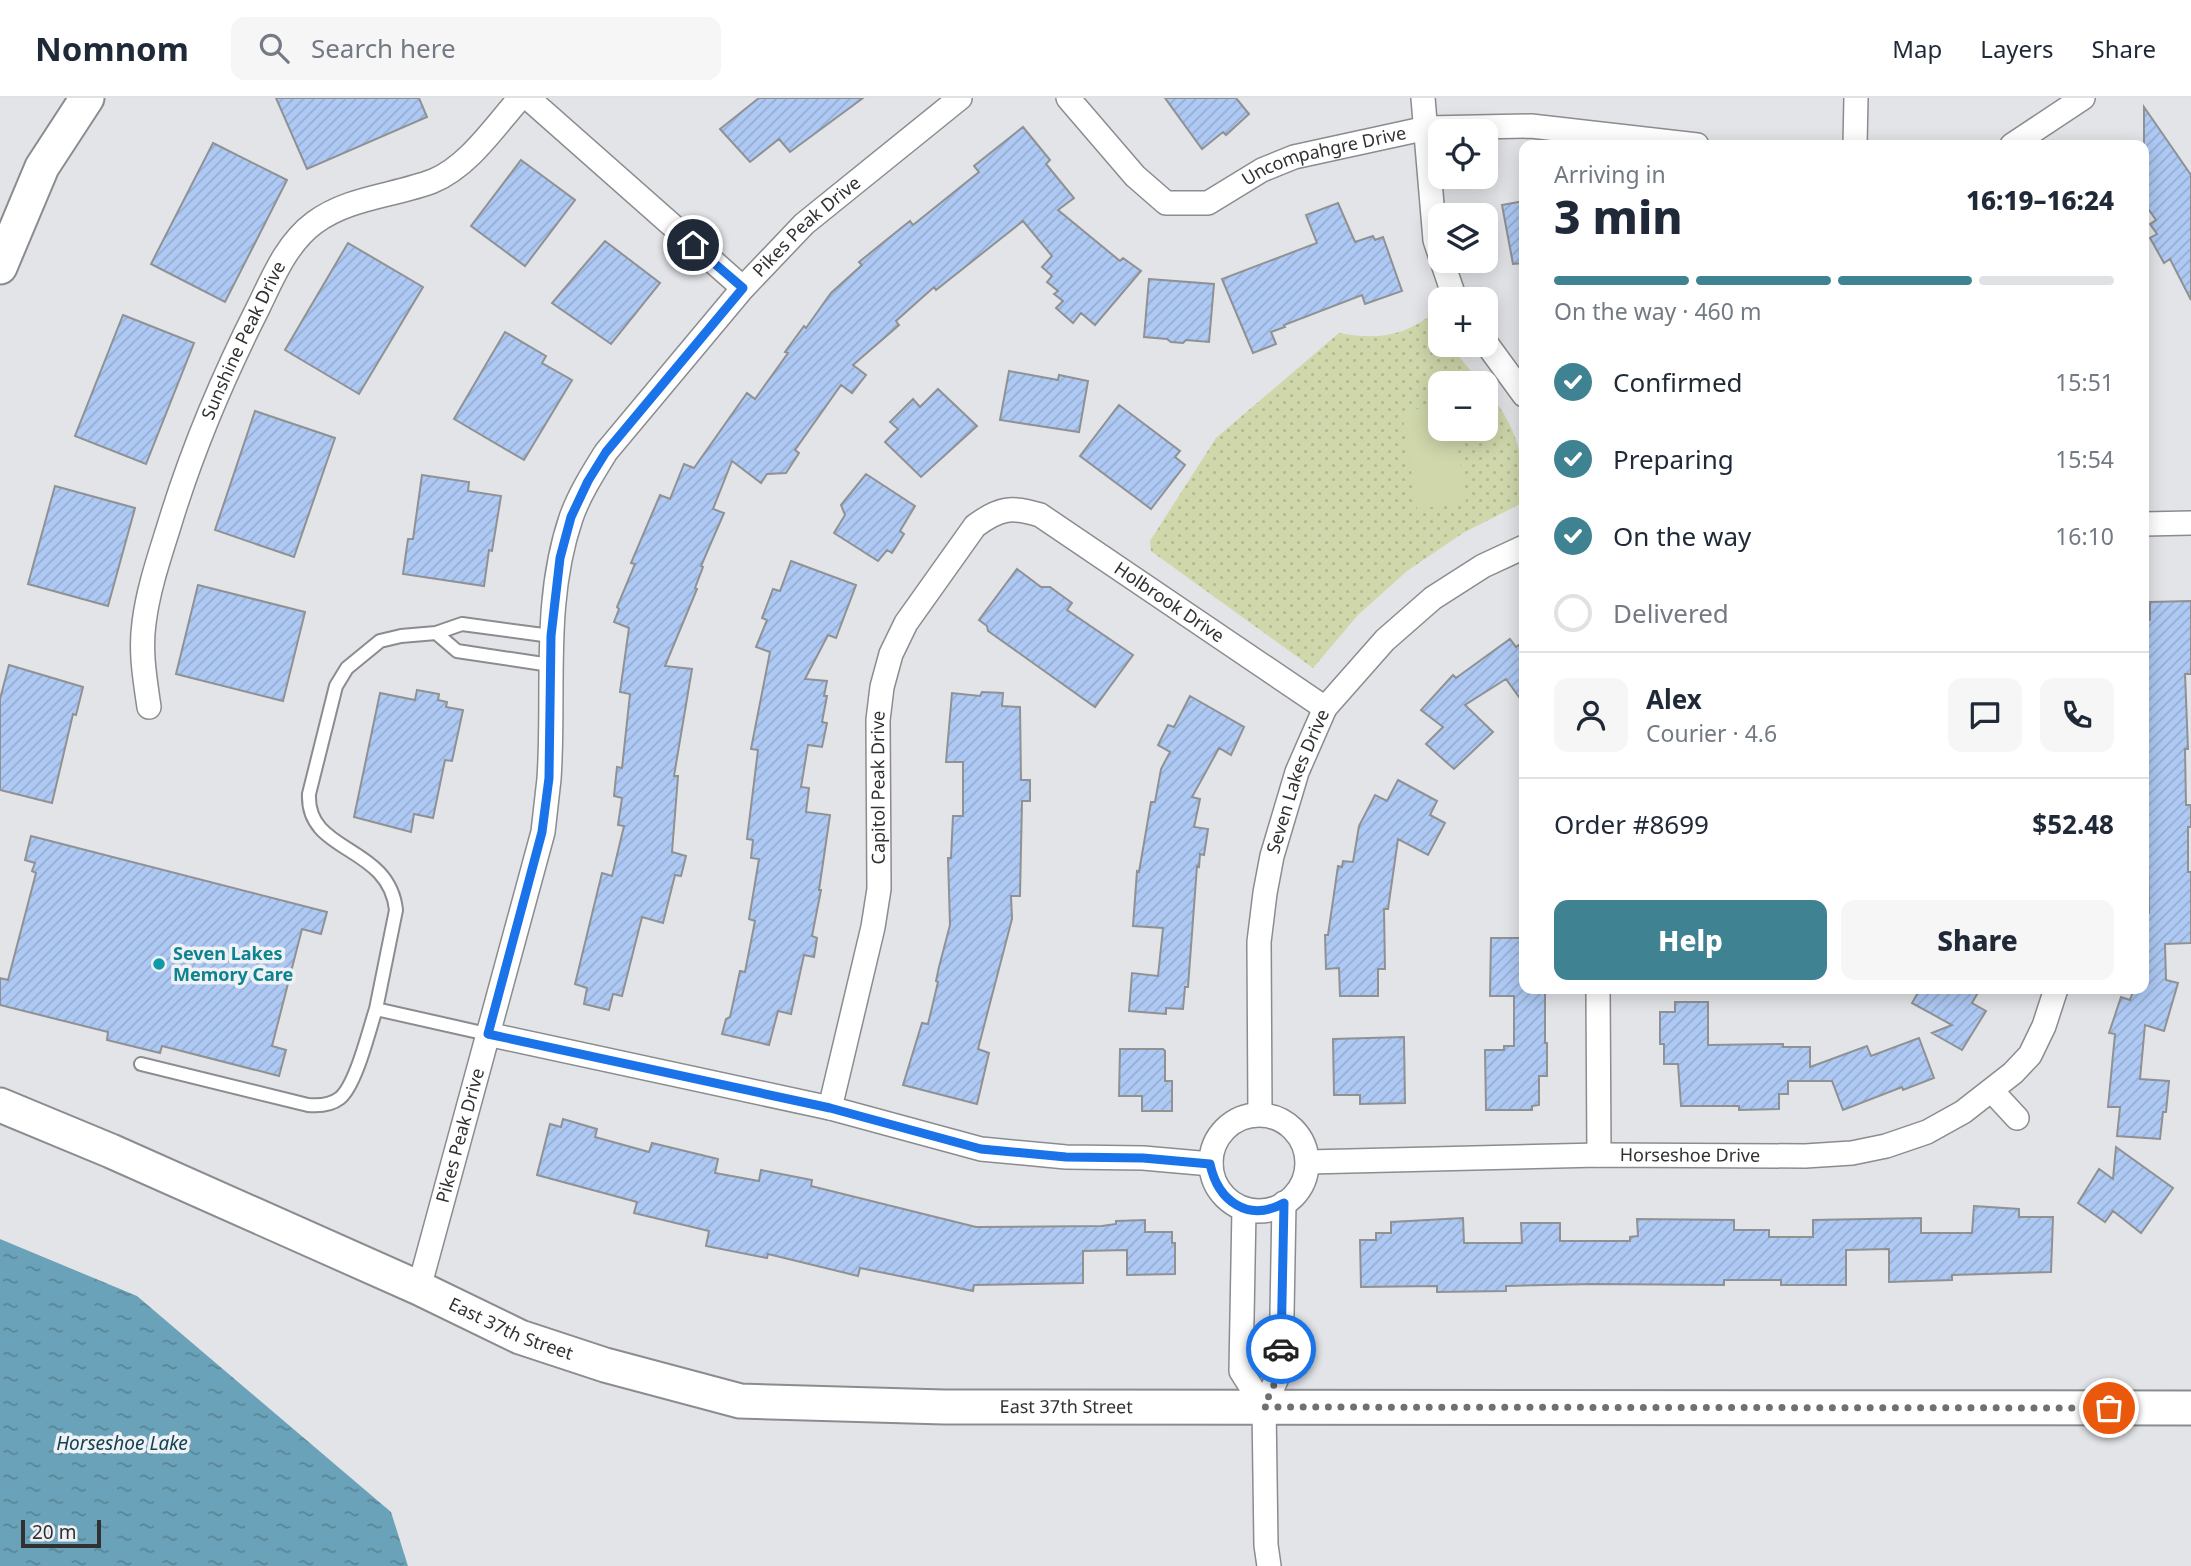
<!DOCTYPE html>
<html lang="en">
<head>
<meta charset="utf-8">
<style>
	body { margin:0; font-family:"Noto Sans",sans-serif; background:#f6f6f7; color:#1f2937; height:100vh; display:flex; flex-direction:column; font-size:26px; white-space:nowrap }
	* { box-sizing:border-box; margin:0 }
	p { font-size:23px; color:#747a83 }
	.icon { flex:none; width:38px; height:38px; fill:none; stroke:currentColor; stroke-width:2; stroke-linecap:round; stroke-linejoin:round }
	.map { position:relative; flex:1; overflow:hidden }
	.panel { position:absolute; left:1519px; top:42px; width:630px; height:854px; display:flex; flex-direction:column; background:#fff; border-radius:14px; box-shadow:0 4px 18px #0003 }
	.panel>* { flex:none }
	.controls { position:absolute; left:1428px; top:21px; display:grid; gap:14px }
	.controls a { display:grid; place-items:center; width:70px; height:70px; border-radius:14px; background:#fff; box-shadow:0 4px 18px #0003; font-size:35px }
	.scale { position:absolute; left:21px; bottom:18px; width:80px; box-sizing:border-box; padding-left:7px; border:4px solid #303132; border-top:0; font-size:19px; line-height:24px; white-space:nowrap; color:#303132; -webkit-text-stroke:5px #eff1f4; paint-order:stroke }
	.pin { position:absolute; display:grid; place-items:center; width:60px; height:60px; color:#fff; margin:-30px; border:4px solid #fff; border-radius:50%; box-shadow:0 2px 7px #0007 }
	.courier { position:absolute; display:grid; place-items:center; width:70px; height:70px; margin:-35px; border:5px solid #1a73e8; border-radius:50%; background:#fff; color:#222; box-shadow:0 2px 9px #0007 }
	.head em { font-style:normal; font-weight:800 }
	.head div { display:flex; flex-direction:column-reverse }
	.head { display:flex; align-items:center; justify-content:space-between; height:119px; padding:0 35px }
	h1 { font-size:46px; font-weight:800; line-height:52px }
	.bar { display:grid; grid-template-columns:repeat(4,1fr); gap:10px 7px; align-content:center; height:84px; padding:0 35px }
	.bar i { height:9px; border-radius:5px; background:#e0e1e3 }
	.bar .active { background:#3f8292 }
	.bar p { grid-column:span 4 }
	.line { display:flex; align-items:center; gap:18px; padding:0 35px; border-top:2px solid #e0e1e3 }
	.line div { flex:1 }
	.round { display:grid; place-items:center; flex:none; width:74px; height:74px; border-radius:14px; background:#f6f6f7 }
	ol { padding:0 35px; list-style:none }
	li { display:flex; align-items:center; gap:21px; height:77px }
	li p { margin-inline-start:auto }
	li .icon { padding:7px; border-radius:50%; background:#3f8292; color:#fff; stroke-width:4 }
	li:last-child { color:#747a83 }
	li i { width:38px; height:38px; border:4px solid #e0e1e3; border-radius:50% }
	.primary-button { display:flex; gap:14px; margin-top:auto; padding:14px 35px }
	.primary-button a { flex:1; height:80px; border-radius:14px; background:#3f8292; color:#fff; font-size:28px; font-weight:800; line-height:80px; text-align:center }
	.primary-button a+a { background:#f6f6f7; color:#1f2937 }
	header { display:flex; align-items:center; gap:42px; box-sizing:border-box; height:98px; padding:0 35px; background:#fff; border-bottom:2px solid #e0e1e3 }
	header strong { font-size:33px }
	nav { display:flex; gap:38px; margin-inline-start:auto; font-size:24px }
	.search { width:490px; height:63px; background:#f6f6f7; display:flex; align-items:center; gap:18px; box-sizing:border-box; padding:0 24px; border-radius:14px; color:#747a83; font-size:26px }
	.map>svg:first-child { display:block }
	.park { fill:url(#park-dots) }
	.pitch { fill:#cfd7ab }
	.water { fill:url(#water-ripples) }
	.building { fill:url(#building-hatch); stroke:#8f9193; stroke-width:2 }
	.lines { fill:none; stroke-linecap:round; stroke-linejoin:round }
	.lane-casing { stroke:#8a8c8f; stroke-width:16 }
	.street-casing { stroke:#8a8c8f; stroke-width:26 }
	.secondary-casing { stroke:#8a8c8f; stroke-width:37 }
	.lane { stroke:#fff; stroke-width:12 }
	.street { stroke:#fff; stroke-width:23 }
	.secondary { stroke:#fff; stroke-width:33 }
	.done { stroke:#6e7071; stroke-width:7; stroke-dasharray:0 12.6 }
	.route { stroke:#1a73e8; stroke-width:9 }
	.culture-dot { fill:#0f9aa8; stroke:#eff1f4; stroke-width:2.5 }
	.labels { text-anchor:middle; stroke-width:7; stroke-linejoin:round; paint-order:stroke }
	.street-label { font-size:18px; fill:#303132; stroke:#eff1f4 }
	.culture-label { font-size:18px; font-weight:bold; fill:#0d838f; stroke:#eff1f4; text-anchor:start }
	.water-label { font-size:19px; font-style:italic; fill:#104253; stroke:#eff1f4 }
</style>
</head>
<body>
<header>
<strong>Nomnom</strong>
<div class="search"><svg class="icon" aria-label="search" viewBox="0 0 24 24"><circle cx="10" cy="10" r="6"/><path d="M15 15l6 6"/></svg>Search here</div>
<nav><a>Map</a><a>Layers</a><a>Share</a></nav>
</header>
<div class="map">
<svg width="2191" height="1468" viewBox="0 0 2191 1468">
	<defs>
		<pattern id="park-dots" width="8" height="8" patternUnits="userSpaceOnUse" patternTransform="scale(1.75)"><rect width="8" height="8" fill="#cfd7ab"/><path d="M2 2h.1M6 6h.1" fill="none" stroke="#b2b994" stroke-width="1.8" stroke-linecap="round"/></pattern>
		<pattern id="water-ripples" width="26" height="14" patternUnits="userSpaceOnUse" patternTransform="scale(1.75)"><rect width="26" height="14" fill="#6aa3b9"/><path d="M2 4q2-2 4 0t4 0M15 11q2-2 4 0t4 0" fill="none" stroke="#588597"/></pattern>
		<pattern id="building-hatch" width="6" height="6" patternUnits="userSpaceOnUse" patternTransform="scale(1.75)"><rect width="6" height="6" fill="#aec9f4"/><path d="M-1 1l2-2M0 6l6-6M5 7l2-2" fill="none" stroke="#96add2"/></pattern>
	</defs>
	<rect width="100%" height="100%" fill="#e2e4e7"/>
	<!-- park -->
	<path class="park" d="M1434,215l6,10v22h13l8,14 20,24h-41v46h46v-40c31,38 38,65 38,113l-61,31 -56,38 -49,44 -45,53 -162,-117 -1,-10 66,-103 123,-105c39,7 63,4 95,-20z"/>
	<!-- pitch -->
	<path class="pitch" d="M1440,308v23h15l11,73 -49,7 -15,-98z"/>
	<!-- water -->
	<path class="water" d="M0,1141l137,57 254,216 17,54h-408z"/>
	<!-- building -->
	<path class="building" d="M276,0h143l8,19 -120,52z
		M759,0h104l-73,54 -11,-13 -29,23 -30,-33z
		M1165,0h71l13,16 -23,21 -3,-3 -21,17z
		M2144,9l47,68v125l-21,-41 -6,4 -14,-25 7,-4 -7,-10 6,-4 -12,-17z
		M1023,29l27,33 -4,4 28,34 -16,12 62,51 3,-3 18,13 -46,54 -14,-12 -8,10 -17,-15 7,-7 -9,-7 4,-3 -11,-9 5,-6 -10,-9 10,-11 -29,-35 -87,69 -2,-3 -38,34 3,4 -46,40 13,10 -14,18 -11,-8 -46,65 4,3 -13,20 -19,1 -6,9 -29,-22 -19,48 11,4 -23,53 2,1 -8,21 2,1 -32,77 27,3 -18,107h4l-6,76 14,4 -5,20 -6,-1 -12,48 -21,-6 -20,79 -9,-2 -4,16 -25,-6 3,-16 -12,-4 27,-111 10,3 12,-50 -6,-1 4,-27 -8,-2 3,-29 5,1 8,-74 -10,-2 9,-64 -15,-6 5,-13 -2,-2 18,-43 -4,-1 29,-68 10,4 14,-35 10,4 53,-75 8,6 33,-46 -3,-1 19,-26 2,2 25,-35 31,-28 -3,-3 51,-41 3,4 66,-53 -5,-6z
		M213,45l74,37 -62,122 -74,-38z
		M521,62l54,40 -50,66 -54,-40z
		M1524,103v62l-11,1 -11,-59z
		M1338,105l17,39 18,-6 2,4 8,-3 19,54 -37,13 -3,-9 -78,30 1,2 -14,5 5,12 -23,9 -31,-74 95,-36 -11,-28z
		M605,143l55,42 -49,61 -59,-41z
		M348,145l75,44 -64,107 -74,-44z
		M1149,181l65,5 -5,58 -23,-2 -3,3 -12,-1 -4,-3 -23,-2z
		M123,217l71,28 -48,121 -71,-28z
		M505,234l41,24 -4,7 30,17 -48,80 -70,-41z
		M1009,273l49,9 1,-5 29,6 -9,51 -79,-12z
		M938,291l39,37 -56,51 -36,-35 13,-13 -8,-7 23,-23 7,8z
		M1119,307l61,46 -5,6 10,8 -34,44 -71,-53z
		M255,313l80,27 -41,119 -79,-27z
		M866,376l49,32 -15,25 4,3 -12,19 -5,-3 -9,11 -44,-28 11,-18 -4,-10z
		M422,377l47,7 -1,9 33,5 -9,55 -3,-1 -5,36 -81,-12 5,-35h5z
		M55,388l80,22 -27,98 -80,-22z
		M791,463l65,24 -20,53 -8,-3 -23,44 22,2 -3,15h3l-5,26 5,1 -5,24 -14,-2 -7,42 8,1 -3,24 24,3 -11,75h2l-9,46 5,2 -3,19 -10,-2 -13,59 -13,-3 -9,34 -47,-11 4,-15 4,-2 10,-46 5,1 10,-51 -6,-2 10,-60 -8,-1 2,-18 -6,-1 11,-89 -7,-1 19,-97 -14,-5 11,-27 -5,-2 11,-29 7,2z
		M1017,471l24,18h9l22,16 -5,7 66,45 -38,52 -107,-76 -1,-5 -8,-6z
		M198,487l107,27 -22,89 -107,-27z
		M2191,503v73h-6l3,75h-3l1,56h5v22h-3v45h3v71l-26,1 1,36 12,3 -14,48 -19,-6 -5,54 29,2 -3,31h-3l-3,27 -43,-3 3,-29h-12l7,-73 -6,-1 12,-36 9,3 4,-11h10v-76h5l-1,-56 -1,-20h-3v-216l6,-1v-18z
		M1510,541l6,8 8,-6v63l-18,-25 -41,26 28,27 -39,37 -28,-25 17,-17 -22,-17 32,-35 3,3z
		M9,567l74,22 -7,28 -3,-1 -21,89 -52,-13v-91z
		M417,592l22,4 -1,6 9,2 -1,5 17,3 -11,51 -7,-1 -12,58 -19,-4 -3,18 -57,-15 26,-124 35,7z
		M982,594l21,1 -1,13 18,1 1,73h9v21h-8l-2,95h-9l1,23 -34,130 11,4 -12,51 -74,-19 19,-62 6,1 10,-42 -2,-1 3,-14 11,-42 -2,-67h3l2,-42h10v-54h-17l6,-69 28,3z
		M1190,598l54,31 -13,28 -12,-7 -27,49 8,2 -6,28 14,2 -4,26 -4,-1 -1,13 -2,-1 -9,121h-3l-2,22 -17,-1v6l-37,-3 3,-38 26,3 5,-48 -30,-2 4,-55 2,1 12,-70h4l6,-33 9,-17 -12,-7 10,-20 6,2z
		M1398,682l39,21 -7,14 15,8 -17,32 -30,-16 -10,70h-4l1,60h-7v27h-38l-1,-28 -13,1 -1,-34h3l10,-69 4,1 1,-6 10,1 6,-36 16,-31 12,6z
		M31,738l296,76 -6,22 -19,-5 -30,117 14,4 -7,26 -117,-30 -2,7 -53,-13 1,-8 -108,-27v-27l8,2 28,-107 -4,-2 3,-8 -10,-3z
		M1491,840h33v51h21v54h2v33h-8v29l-7,1v4h-46l-1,-60h19v-4h10v-50h-24z
		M1920,891h60l-8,14 14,8 -24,39 -30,-17 20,-8 -40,-22z
		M1675,904h33v43l75,-1v3h27v20l57,-21 4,10 48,-18 15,40 -31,12 -1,-3 -59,23 -11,-29h-44v13h-9v15l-40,1v-4h-58l-3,-42h-14v-20h-4v-32h15z
		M1404,939l1,66 -45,1v-9h-26l-1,-56z
		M1120,951h43l2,2v30h7v30h-30v-15h-23z
		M563,1021l34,10 -2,8 54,15 3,-9 66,16 -3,14 44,8 2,-11 51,10 -1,6 165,41 126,-1 14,-2v-3l29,-1v12h27v11h3v31l-48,1v-25l-44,1v32l-109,2 -1,6 -113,-23 -2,8 -90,-22 -1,4 -61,-12 3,-15 -75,-18 3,-11 -100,-27 13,-51 11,3z
		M2116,1049l57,41 -32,45 -28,-22 -8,11 -27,-19 21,-34 14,10z
		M1974,1108l45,3v8h34l-2,55 -99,3v5l-63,2v-33l-43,1v35h-65v-5h-57v5l-131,-1 -87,2v5l-69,1v-6l-76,1 -1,-47h16v-7h15v-11l72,-4 1,25h58l-1,-20h39v18h70v-4l8,-1 -1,-17 97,1v10h35v7h44v-17l108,-2v15h51z"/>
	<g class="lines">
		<defs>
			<path id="lane" d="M436,535l21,18 93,14
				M487,936l-111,-25 20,-99c-7,-66 -90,-56 -87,-116l27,-108 11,-18 33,-27 21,-5 35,-3 26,-9 89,12
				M141,966l167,41c11,1 23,0 32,-7 16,-13 29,-68 36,-89"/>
			<g id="street">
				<path d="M528,0l215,190"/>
				<path id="s1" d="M1068,0l67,78 31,27h42l54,-33 32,-13 133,-29 104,-2 166,19"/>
				<path d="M1423,0l12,142 5,15"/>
				<path d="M1855,47l1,-47"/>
				<path d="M2012,47l71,-47"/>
				<path d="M1442,163l13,38"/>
				<path d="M1486,245l38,52"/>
				<path d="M2144,426l47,-1"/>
				<path id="s2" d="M149,609c-4,-28 -9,-55 -5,-84 4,-33 15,-65 25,-97 23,-76 54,-149 90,-220 14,-29 28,-63 55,-83 35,-26 80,-27 119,-42 36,-15 62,-55 87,-83"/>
				<path d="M1598,891l1,166"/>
				<path d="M487,936l343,74 151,41 85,8 77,1 68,6"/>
				<path d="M1992,993l25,27"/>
				<path id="s3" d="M830,1010l43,-181 6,-38 -1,-169 4,-33 9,-33 15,-31 69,-97c24,-18 37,-20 65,-11l285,193"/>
				<path id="s4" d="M1260,1016l-1,-172 6,-49 7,-37 25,-84 28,-64 60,-68 48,-42 50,-32 41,-19"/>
				<circle cx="1259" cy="1065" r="48"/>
				<path id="s5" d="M1308,1064l291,-7 206,1 47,-3 34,-7 41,-14 36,-20 50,-39 17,-18 14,-29 12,-37"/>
				<path d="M1244,1111l-3,162 23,36"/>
				<path id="s6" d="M419,1190l124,-456c2,-17 4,-35 6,-53 6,-87 -7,-176 22,-261 8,-23 22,-45 35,-66l137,-164 61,-64 156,-126"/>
				<path d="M1269,1468l-3,-21 -2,-138 17,-38 3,-166"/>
			</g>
			<g id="secondary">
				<path d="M0,169l42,-100 45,-69"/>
				<path id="s7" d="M0,1007l111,46 308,137 101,49 85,28 135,36 204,6 1247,1"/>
			</g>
		</defs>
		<!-- lane casing -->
		<use href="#lane" class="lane-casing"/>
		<!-- street casing -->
		<use href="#street" class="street-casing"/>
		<!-- secondary casing -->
		<use href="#secondary" class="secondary-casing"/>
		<!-- lane -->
		<use href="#lane" class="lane"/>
		<!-- street -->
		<use href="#street" class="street"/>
		<!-- secondary -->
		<use href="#secondary" class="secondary"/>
	</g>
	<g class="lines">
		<!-- done -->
		<path class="done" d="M1281,1251v20l-17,38 845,1"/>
		<!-- route -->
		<path class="route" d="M693,147l50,43 -137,164 -18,29 -17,36 -11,41 -9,78 -2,142 -7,54 -54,202 342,74 151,41 85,8 77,1 67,6c8,37 38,59 74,39l-3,146"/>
	</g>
	<!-- markers -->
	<circle class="culture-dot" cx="159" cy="866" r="7"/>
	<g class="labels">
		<!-- street labels -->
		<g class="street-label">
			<text dy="6" stroke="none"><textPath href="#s1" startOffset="313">Uncompahgre Drive</textPath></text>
			<text dy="6" stroke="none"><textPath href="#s6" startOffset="1166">Pikes Peak Drive</textPath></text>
			<text dy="6" stroke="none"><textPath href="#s2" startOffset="385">Sunshine Peak Drive</textPath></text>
			<text dy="6" stroke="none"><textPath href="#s3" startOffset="840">Holbrook Drive</textPath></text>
			<text dy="6" stroke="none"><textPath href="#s4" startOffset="338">Seven Lakes Drive</textPath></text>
			<text dy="6" stroke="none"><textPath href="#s3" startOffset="326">Capitol Peak Drive</textPath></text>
			<text dy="6" stroke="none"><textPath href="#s6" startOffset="158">Pikes Peak Drive</textPath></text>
			<text dy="6" stroke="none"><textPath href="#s5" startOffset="382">Horseshoe Drive</textPath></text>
			<text dy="6" stroke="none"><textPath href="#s7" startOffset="558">East 37th Street</textPath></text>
			<text dy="6" stroke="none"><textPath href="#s7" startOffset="1125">East 37th Street</textPath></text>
		</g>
		<!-- culture labels -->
		<g class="culture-label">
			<text x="173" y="862">Seven Lakes<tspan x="173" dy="21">Memory Care</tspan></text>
		</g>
		<!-- water labels -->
		<g class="water-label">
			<text x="122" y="1352">Horseshoe Lake</text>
		</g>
	</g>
</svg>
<div class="controls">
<a><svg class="icon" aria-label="locate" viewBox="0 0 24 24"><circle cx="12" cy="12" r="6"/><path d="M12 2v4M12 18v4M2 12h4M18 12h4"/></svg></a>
<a><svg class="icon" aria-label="layers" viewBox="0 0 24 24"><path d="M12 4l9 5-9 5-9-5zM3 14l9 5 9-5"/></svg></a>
<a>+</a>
<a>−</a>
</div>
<div class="scale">20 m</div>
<div class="pin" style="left:2109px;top:1310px;background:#ea580c"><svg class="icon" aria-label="bag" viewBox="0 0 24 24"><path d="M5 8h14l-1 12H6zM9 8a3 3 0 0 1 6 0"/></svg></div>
<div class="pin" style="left:693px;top:147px;background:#1f2937"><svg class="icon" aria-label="home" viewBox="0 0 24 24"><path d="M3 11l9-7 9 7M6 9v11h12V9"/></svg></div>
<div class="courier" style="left:1281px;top:1251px"><svg class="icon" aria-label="car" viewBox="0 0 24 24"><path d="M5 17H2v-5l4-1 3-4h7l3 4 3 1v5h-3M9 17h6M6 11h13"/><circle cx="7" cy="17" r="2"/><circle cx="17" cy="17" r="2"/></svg></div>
<section class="panel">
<div class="head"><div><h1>3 min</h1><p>Arriving in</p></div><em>16:19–16:24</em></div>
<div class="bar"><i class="active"></i><i class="active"></i><i class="active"></i><i></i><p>On the way · 460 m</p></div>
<ol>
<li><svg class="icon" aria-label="check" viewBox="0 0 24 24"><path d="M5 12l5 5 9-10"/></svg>Confirmed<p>15:51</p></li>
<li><svg class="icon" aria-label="check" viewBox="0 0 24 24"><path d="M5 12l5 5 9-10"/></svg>Preparing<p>15:54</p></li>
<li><svg class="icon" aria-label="check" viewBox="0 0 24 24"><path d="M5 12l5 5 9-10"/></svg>On the way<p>16:10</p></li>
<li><i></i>Delivered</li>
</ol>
<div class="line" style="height:126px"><a class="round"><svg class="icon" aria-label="person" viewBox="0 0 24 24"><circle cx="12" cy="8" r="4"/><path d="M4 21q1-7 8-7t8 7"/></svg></a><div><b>Alex</b><p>Courier · 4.6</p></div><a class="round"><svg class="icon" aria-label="chat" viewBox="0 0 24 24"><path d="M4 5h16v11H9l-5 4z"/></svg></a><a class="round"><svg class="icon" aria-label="phone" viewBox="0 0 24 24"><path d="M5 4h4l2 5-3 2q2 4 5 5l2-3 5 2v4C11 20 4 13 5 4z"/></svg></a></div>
<div class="line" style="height:91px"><div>Order #8699</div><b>$52.48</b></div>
<div class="primary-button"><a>Help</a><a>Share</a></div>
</section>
</div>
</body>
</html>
